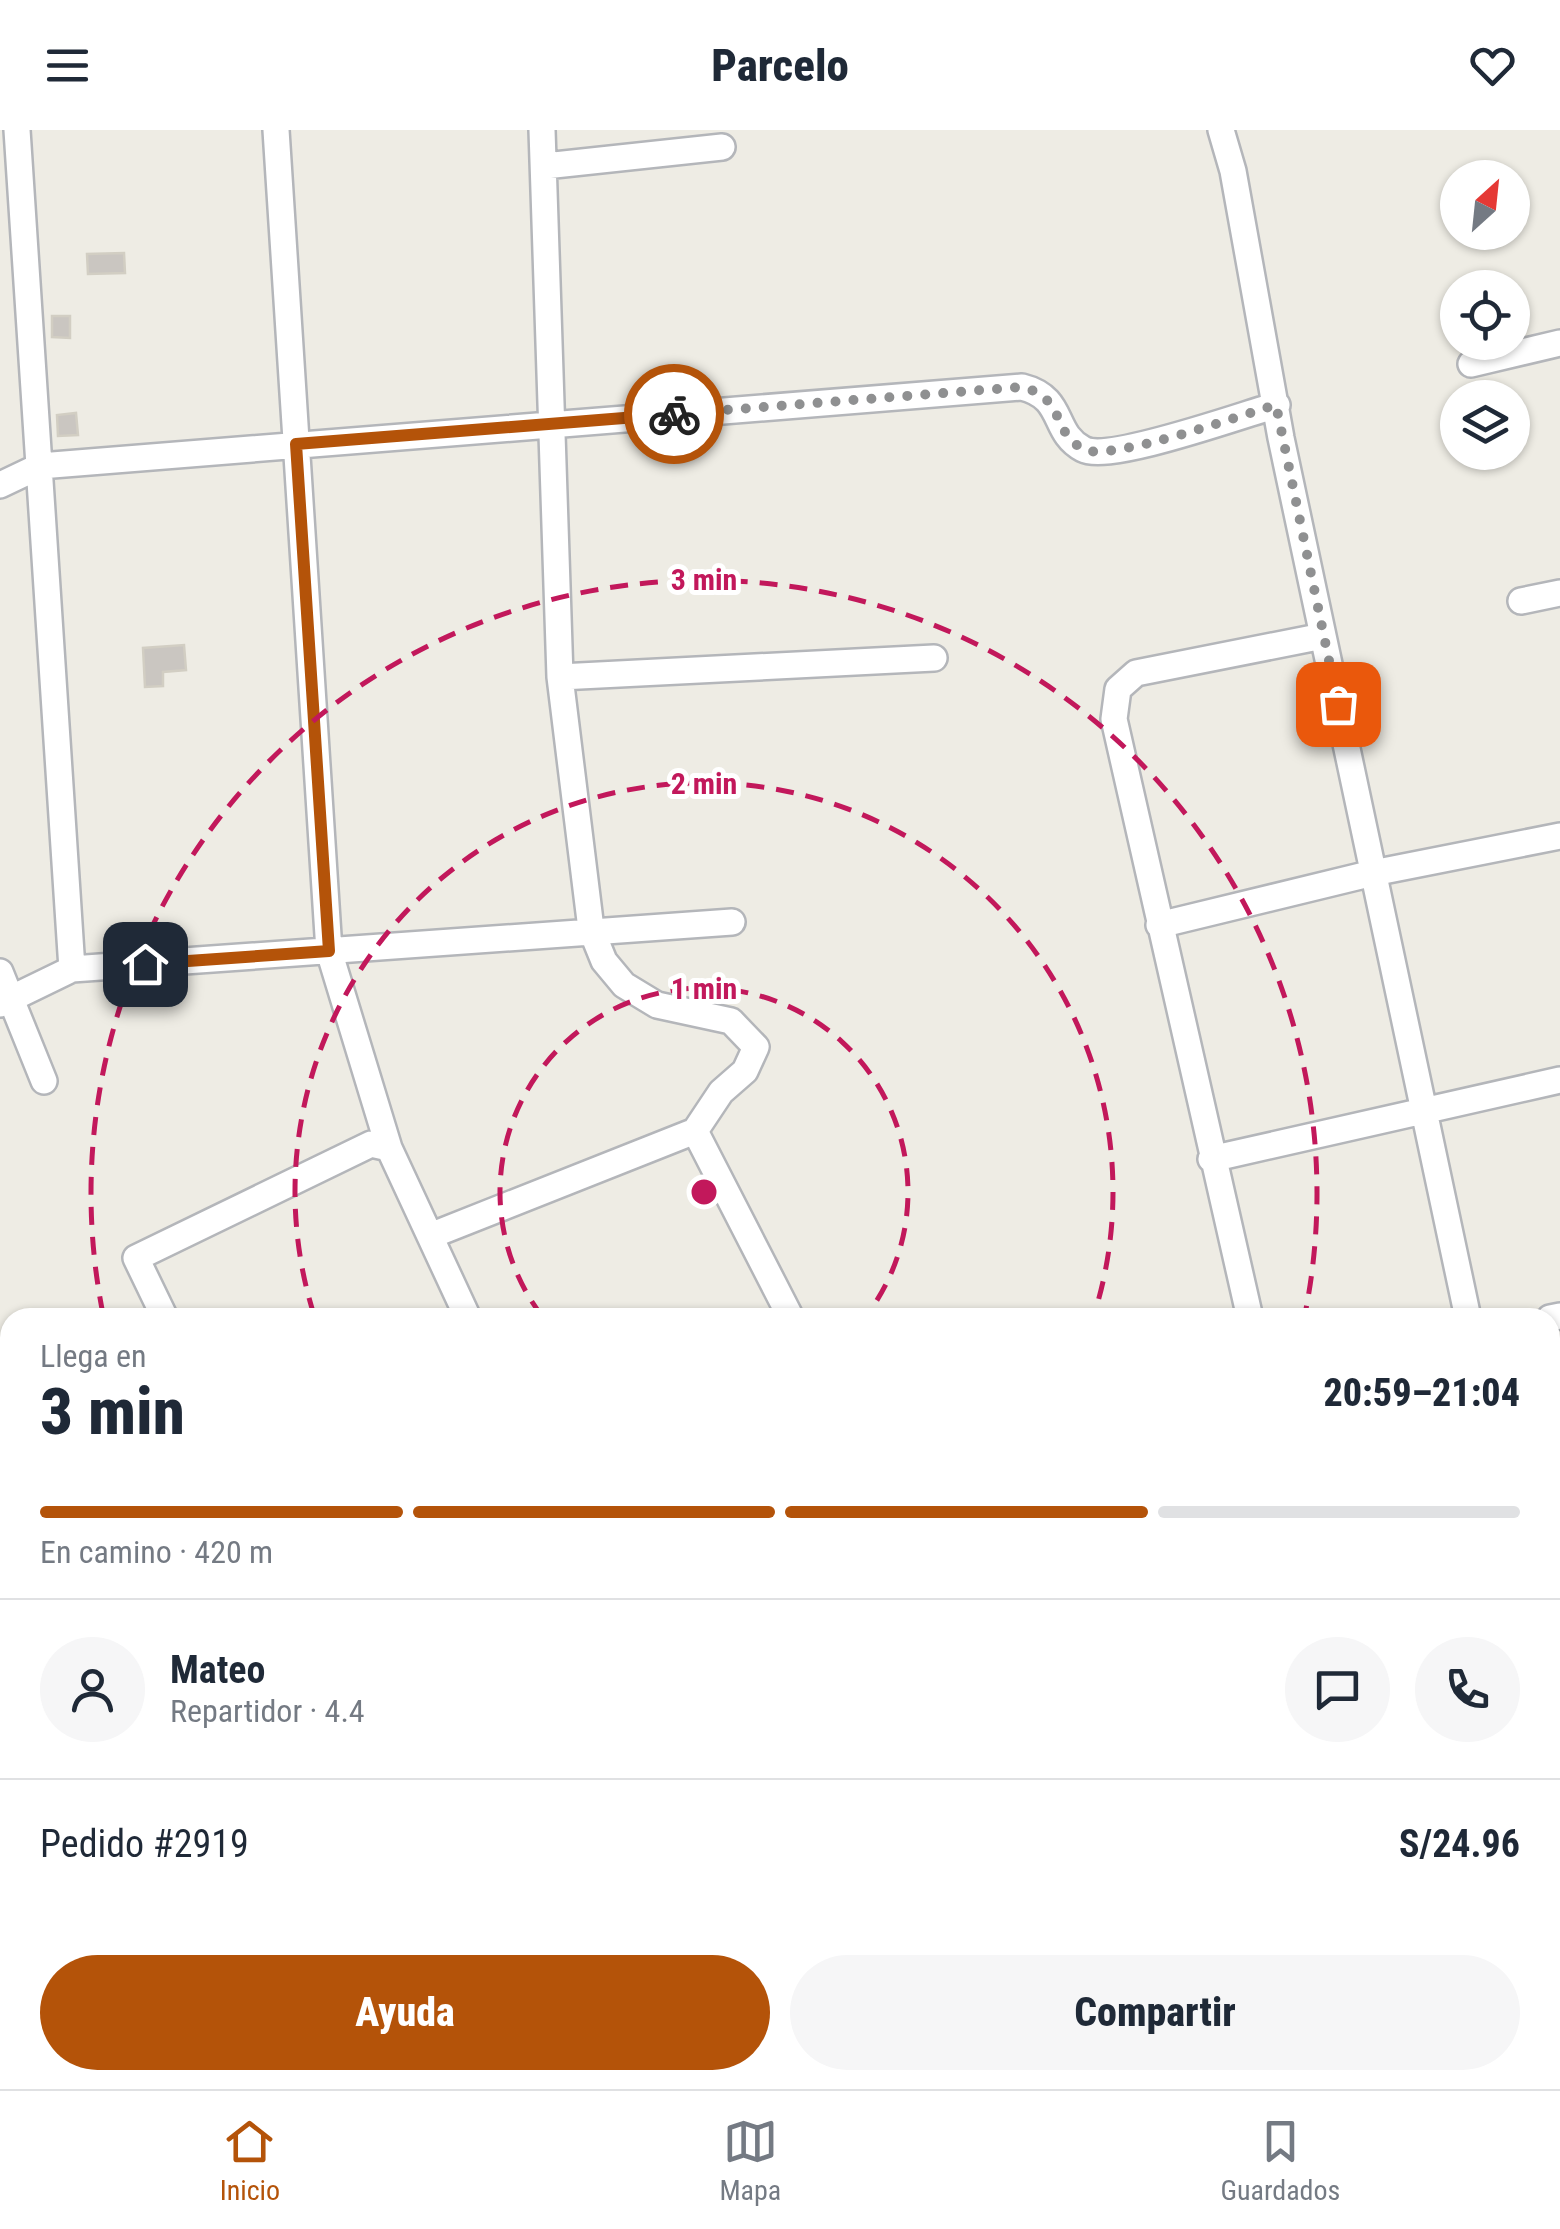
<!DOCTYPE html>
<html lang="es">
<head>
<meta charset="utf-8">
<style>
	body { margin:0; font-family:"Roboto Condensed",sans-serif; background:#f6f6f7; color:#1f2937; height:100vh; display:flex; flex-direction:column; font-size:38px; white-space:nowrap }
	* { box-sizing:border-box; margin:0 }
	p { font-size:32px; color:#747a83 }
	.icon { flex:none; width:55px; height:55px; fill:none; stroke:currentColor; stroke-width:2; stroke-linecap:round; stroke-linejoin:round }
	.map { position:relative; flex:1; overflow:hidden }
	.details { position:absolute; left:0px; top:1178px; width:1560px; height:782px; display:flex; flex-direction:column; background:#fff; border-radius:30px 30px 0 0; box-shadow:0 2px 8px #0004 }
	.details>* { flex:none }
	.needle { width:65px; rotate:27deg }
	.buttons { position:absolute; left:1440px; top:30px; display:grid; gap:20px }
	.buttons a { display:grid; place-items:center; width:90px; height:90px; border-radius:50%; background:#fff; box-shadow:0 2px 8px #0004; font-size:50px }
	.pin { position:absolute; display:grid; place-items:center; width:85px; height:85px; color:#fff; margin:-42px; border-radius:20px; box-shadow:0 5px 15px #0006 }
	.courier { position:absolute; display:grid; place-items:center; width:100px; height:100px; margin:-50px; border:8px solid #b45309; border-radius:50%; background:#fff; color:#222; box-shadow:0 2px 12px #0007 }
	.summary em { font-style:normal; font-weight:800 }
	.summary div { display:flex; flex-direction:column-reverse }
	.summary { display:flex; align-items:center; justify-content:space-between; height:170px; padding:0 40px }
	h1 { font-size:65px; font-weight:800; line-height:75px }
	.bar { display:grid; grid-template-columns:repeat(4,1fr); gap:15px 10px; align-content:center; height:120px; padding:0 40px }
	.bar i { height:12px; border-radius:8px; background:#e0e1e3 }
	.bar .active { background:#b45309 }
	.bar p { grid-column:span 4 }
	.line { display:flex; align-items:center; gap:25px; padding:0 40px; border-top:2px solid #e0e1e3 }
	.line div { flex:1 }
	.round { display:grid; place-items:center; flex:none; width:105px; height:105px; border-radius:52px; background:#f6f6f7 }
	.action { display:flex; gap:20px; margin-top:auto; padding:20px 40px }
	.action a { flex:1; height:115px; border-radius:60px; background:#b45309; color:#fff; font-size:40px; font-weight:800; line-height:115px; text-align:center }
	.action a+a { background:#f6f6f7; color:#1f2937 }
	header { display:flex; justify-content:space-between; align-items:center; height:130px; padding:0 40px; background:#fff; font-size:45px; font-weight:800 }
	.menu { display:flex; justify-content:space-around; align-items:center; height:140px; border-top:2px solid #e0e1e3; background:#fff; font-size:28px; color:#747a83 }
	.menu a { display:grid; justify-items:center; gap:5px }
	.menu .active { color:#b45309 }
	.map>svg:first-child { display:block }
	.building { fill:#cac6c1; stroke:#d2cec3; stroke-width:2.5 }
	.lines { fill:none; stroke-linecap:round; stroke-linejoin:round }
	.minor-casing { stroke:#b4b6ba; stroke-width:30 }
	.minor { stroke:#fff; stroke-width:25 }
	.done { stroke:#8f9091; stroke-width:10; stroke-dasharray:0 18 }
	.route { stroke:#b45309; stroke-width:12 }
	.ring { fill:none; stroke:#c2185b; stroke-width:5; stroke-dasharray:18 12 }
	.centre { fill:#c2185b; stroke:#fff; stroke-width:5 }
	.ring-label { font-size:30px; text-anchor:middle; font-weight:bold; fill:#c2185b; stroke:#fff; stroke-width:10; stroke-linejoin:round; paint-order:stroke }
</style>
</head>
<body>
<header><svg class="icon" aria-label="menu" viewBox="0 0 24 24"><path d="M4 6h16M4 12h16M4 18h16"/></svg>Parcelo<svg class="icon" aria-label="heart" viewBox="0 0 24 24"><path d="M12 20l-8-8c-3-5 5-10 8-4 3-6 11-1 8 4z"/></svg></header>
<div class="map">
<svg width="1560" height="1959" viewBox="0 0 1560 1959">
	<rect width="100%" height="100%" fill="#eeece4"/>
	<!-- building -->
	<path class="building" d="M124,123l1,20 -37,1 -1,-20z
		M52,186h18v22l-18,-1z
		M76,283l2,22 -20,1 -1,-21z
		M184,515l2,25 -23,2v14l-18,1 -2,-39z"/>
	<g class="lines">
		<defs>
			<path id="minor" d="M17,0l55,839
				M276,0l53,821 60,197 79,170
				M542,0l18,547 31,252 13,32 20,24 33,20 74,16 25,26 -11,24 -24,21 -26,39 96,187
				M1221,0l12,41 48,267 187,880
				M545,36l177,-19
				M1471,234l89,-21
				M0,355l40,-19 982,-79c44,11 29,45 61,62 26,14 158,-34 194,-44
				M1521,471l39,-8
				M560,547l374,-19
				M1159,795l214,-52 187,-37
				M0,842l44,109
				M0,874l72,-35 660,-47
				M1211,1029l349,-79
				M430,1106l265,-105
				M165,1188l-29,-60 235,-114 18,4
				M1250,1188l-136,-599 4,-30 18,-16 187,-37
				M1550,1188l10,-2
				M1550,1436l10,-2
				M0,1478l10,21
				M1550,1575l10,47
				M0,1702l10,-5
				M218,1950l4,9
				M645,1950l2,9
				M900,1950l2,9
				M1135,1950l2,9
				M515,1959l19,-9"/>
		</defs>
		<!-- minor casing -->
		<use href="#minor" class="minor-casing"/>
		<!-- minor -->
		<use href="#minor" class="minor"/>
	</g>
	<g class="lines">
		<!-- done -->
		<path class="done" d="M674,284l348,-27c44,11 29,45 61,62 25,14 158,-34 193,-44l62,299"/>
		<!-- route -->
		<path class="route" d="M145,834l184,-13 -33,-507 378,-30"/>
	</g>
	<!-- distance rings -->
	<g class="ring">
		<path d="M542 1186A204 204 0 1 1 866 1186"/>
		<path d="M314 1185A409 409 0 1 1 1094 1185"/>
		<path d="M103 1184A613 613 0 1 1 1305 1184"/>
	</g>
	<circle cx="704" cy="1062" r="15" class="centre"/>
	<g class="ring-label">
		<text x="704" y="460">3 min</text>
		<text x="704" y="664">2 min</text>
		<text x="704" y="869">1 min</text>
	</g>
</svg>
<div class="buttons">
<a><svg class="needle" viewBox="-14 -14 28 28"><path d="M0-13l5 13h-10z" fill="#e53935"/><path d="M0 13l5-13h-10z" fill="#747a83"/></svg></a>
<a><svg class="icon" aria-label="locate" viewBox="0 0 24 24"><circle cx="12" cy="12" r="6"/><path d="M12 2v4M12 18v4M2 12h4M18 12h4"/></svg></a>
<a><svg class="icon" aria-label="layers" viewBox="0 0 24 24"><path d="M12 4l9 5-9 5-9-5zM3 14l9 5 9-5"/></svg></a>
</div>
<div class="pin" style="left:1338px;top:574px;background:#ea580c"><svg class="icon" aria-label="bag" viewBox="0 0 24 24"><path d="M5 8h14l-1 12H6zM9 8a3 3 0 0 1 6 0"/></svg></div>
<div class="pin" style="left:145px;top:834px;background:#1f2937"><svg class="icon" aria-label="home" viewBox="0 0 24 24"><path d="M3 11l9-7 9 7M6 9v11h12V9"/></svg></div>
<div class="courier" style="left:674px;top:284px"><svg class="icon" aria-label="bike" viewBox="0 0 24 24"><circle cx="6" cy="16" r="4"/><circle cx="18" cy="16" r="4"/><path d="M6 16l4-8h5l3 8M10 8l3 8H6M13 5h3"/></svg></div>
<section class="details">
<div class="summary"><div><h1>3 min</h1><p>Llega en</p></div><em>20:59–21:04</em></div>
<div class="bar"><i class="active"></i><i class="active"></i><i class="active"></i><i></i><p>En camino · 420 m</p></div>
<div class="line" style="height:180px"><a class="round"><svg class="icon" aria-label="person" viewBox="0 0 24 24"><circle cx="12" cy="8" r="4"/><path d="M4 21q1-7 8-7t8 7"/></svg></a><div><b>Mateo</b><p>Repartidor · 4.4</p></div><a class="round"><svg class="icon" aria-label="chat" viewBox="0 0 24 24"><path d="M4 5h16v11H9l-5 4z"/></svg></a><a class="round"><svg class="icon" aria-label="phone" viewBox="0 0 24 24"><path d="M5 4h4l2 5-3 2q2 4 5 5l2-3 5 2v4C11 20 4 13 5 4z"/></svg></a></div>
<div class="line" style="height:130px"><div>Pedido #2919</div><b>S/24.96</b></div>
<div class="action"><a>Ayuda</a><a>Compartir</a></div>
</section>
</div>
<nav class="menu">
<a class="active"><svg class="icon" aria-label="home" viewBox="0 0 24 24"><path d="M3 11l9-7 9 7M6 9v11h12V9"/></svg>Inicio</a>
<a><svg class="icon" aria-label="map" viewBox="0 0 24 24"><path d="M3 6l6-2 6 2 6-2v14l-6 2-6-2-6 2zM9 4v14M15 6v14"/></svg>Mapa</a>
<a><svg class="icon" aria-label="saved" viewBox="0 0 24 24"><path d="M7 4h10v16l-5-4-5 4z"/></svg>Guardados</a>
</nav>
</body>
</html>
